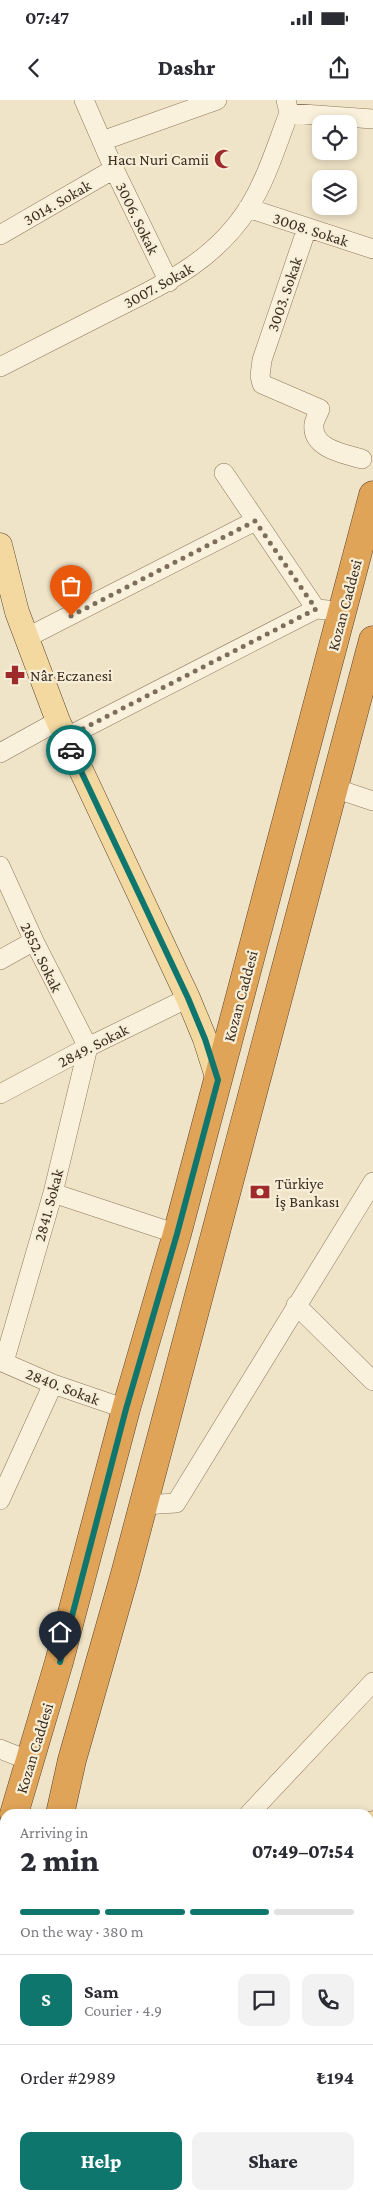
<!DOCTYPE html>
<html lang="en">
<head>
<meta charset="utf-8">
<style>
	body { margin:0; font-family:"Crimson Pro",serif; background:#f2f2f3; color:#2b2b33; height:100vh; display:flex; flex-direction:column; font-size:19px; white-space:nowrap }
	* { box-sizing:border-box; margin:0 }
	p { font-size:16px; color:#7c7c81 }
	.icon { flex:none; width:28px; height:28px; fill:none; stroke:currentColor; stroke-width:2; stroke-linecap:round; stroke-linejoin:round }
	.map { position:relative; flex:1; overflow:hidden }
	.drawer { position:absolute; left:0px; top:1709px; width:374px; height:391px; display:flex; flex-direction:column; background:#fff; border-radius:15px 15px 0 0; box-shadow:0 2px 8px #0003 }
	.drawer>* { flex:none }
	.tools { position:absolute; left:312px; top:15px; display:grid; gap:10px }
	.tools a { display:grid; place-items:center; width:45px; height:45px; border-radius:10px; background:#fff; box-shadow:0 2px 8px #0003; font-size:25px }
	.pin { position:absolute; display:grid; place-items:center; width:42px; height:42px; color:#fff; margin:-51px -21px; border-radius:50% 50% 50% 0; rotate:-45deg; box-shadow:0 0 5px #0007 }
	.pin .icon { rotate:45deg }
	.courier { position:absolute; display:grid; place-items:center; width:50px; height:50px; margin:-25px; border:4px solid #0f766e; border-radius:50%; background:#fff; color:#222; box-shadow:0 1px 6px #0007 }
	.summary em { font-style:normal; font-weight:800 }
	.summary div { display:flex; flex-direction:column-reverse }
	.summary { display:flex; align-items:center; justify-content:space-between; height:85px; padding:0 20px }
	h1 { font-size:32px; font-weight:800; line-height:38px }
	.bar { display:grid; grid-template-columns:repeat(4,1fr); gap:8px 5px; align-content:center; height:60px; padding:0 20px }
	.bar i { height:6px; border-radius:4px; background:#e1e1e2 }
	.bar .active { background:#0f766e }
	.bar p { grid-column:span 4 }
	.line { display:flex; align-items:center; gap:12px; padding:0 20px; border-top:1px solid #e1e1e2 }
	.line div { flex:1 }
	.round { display:grid; place-items:center; flex:none; width:52px; height:52px; border-radius:10px; background:#f2f2f3 }
	.primary-button { display:flex; gap:10px; margin-top:auto; padding:10px 20px }
	.primary-button a { flex:1; height:58px; border-radius:10px; background:#0f766e; color:#fff; font-size:20px; font-weight:800; line-height:58px; text-align:center }
	.primary-button a+a { background:#f2f2f3; color:#2b2b33 }
	.status { display:flex; justify-content:space-between; align-items:center; height:35px; padding:0 25px; background:#fff; direction:ltr }
	.status svg { height:14px; fill:currentColor }
	header { display:flex; justify-content:space-between; align-items:center; height:65px; padding:0 20px; background:#fff; font-size:22px; font-weight:800 }
	.map>svg:first-child { display:block }
	.lines { fill:none; stroke-linecap:round; stroke-linejoin:round }
	.minor-casing { stroke:#8d765c; stroke-width:20 }
	.major-casing { stroke:#5b4430; stroke-width:25 }
	.highway-casing { stroke:#5b4430; stroke-width:29 }
	.minor { stroke:#faf1dc; stroke-width:19 }
	.major { stroke:#f3d9a0; stroke-width:24 }
	.highway { stroke:#e0a458; stroke-width:28 }
	.done { stroke:#7c6e5b; stroke-width:5; stroke-dasharray:0 9 }
	.route { stroke:#0f766e; stroke-width:6 }
	.labels { text-anchor:middle; stroke-width:4.5; stroke-linejoin:round; paint-order:stroke }
	.poi-label { font-size:16px; fill:#3d2e20; stroke:#f7eed8; text-anchor:start }
	.street-label { font-size:16px; fill:#3d2e20; stroke:#f7eed8 }
</style>
</head>
<body>
<div class="status"><b>07:47</b><svg viewBox="0 0 49 12"><path d="M0 12V9h3v3zM5 12V6h3v6zM10 12V3h3v9zM15 12V0h3v12zM26 1h20v11H26zM47 4h2v5h-2z"/></svg></div>
<header><svg class="icon" aria-label="back" viewBox="0 0 24 24"><path d="M15 5l-7 7 7 7"/></svg>Dashr<svg class="icon" aria-label="share" viewBox="0 0 24 24"><path d="M12 15V3M7 8l5-5 5 5M5 13v7h14v-7"/></svg></header>
<div class="map">
<svg width="373" height="2099" viewBox="0 0 373 2099">
	<rect width="100%" height="100%" fill="#f0e4c8"/>
	<g class="lines">
		<defs>
			<path id="minor" d="M84,0l30,69 55,113
				M289,13l84,6
				M102,41l115,-41
				M248,108l125,41
				M307,128l-45,132 -2,16 2,8 58,25c-2,5 -5,10 -6,15 -3,25 31,30 48,35
				M0,135l114,-66
				M0,267c36,-18 72,-37 108,-55 56,-28 106,-50 141,-105 18,-29 28,-63 40,-94l-3,-13
				M224,373l92,136 12,1
				M26,538l229,-117
				M65,638l251,-129
				M0,653l58,-32
				M334,688l39,13
				M0,766l34,75 54,106 -35,146 -49,169
				M0,860l34,-19
				M0,994l88,-47 100,-49
				M53,1093l124,41
				M296,1205l77,76
				M0,1261l53,23 73,25
				M0,1400l53,-116
				M143,1405l33,-2 197,-321
				M0,1649l30,12
				M249,1714l124,-132
				M369,1997l4,-4
				M369,2022l4,-4
				M369,2042l4,2
				M248,2099l5,-4
				M280,2099l5,-4"/>
			<path id="major" d="M0,445l17,67 41,109 130,277 17,41 13,41
				M369,1726l4,-3
				M0,2028l5,-5"/>
			<path id="highway" d="M14,1714l45,-152 67,-253 51,-175 196,-739
				M60,1714l12,-54 53,-186 248,-934
				M0,1775l5,-22
				M369,1831l4,-3
				M369,1900l4,-4
				M0,1906l5,3
				M0,1977l5,-23
				M42,2099l5,-4
				M130,2099l5,-4"/>
		</defs>
		<!-- minor casing -->
		<use href="#minor" class="minor-casing"/>
		<!-- major casing -->
		<use href="#major" class="major-casing"/>
		<!-- highway casing -->
		<use href="#highway" class="highway-casing"/>
		<!-- minor -->
		<use href="#minor" class="minor"/>
		<!-- major -->
		<use href="#major" class="major"/>
		<!-- highway -->
		<use href="#highway" class="highway"/>
	</g>
	<g class="lines">
		<!-- done -->
		<path class="done" d="M71,516l184,-95 61,88 -251,129 6,12"/>
		<!-- route -->
		<path class="route" d="M60,1562l66,-253 51,-175 41,-154 -13,-41 -17,-41 -117,-248"/>
	</g>
	<!-- icons -->
	<defs>
		<symbol id="mosque-bare" viewBox="-9 -9 18 18"><path d="M3.5-4.9A6 6 0 1 0 3.5 4.9A5 5 0 1 1 3.5-4.9Z" fill="#9e2a2b" stroke="#f7eed8" stroke-width="2.5" paint-order="stroke"/></symbol>
		<symbol id="pharmacy-bare" viewBox="-9 -9 18 18"><path d="M-2-6h4v4h4v4h-4v4h-4v-4h-4v-4h4Z" fill="#9e2a2b" stroke="#f7eed8" stroke-width="2.5" paint-order="stroke"/></symbol>
		<symbol id="bank-bare" viewBox="-9 -9 18 18"><path d="M-6-4H6V4H-6ZM0-2.3a2.3 2.3 0 1 0 0 4.6a2.3 2.3 0 1 0 0-4.6Z" fill="#9e2a2b" stroke="#f7eed8" stroke-width="2.5" paint-order="stroke"/></symbol>
	</defs>
	<g fill-rule="evenodd">
		<use href="#mosque-bare" x="210" y="45" width="28" height="28"/>
		<use href="#pharmacy-bare" x="1" y="561" width="28" height="28"/>
		<use href="#bank-bare" x="246" y="1078" width="28" height="28"/>
	</g>
	<g class="labels">
		<!-- poi labels -->
		<g class="poi-label">
			<text x="209" y="65" text-anchor="end">Hacı Nuri Camii</text>
			<text x="30" y="581">Nâr Eczanesi</text>
			<text x="275" y="1089">Türkiye<tspan x="275" dy="18">İş Bankası</tspan></text>
		</g>
		<!-- street labels -->
		<g class="street-label">
			<text transform="translate(57 102) rotate(-30)" y="6">3014. Sokak</text>
			<text transform="translate(138 118) rotate(64)" y="6">3006. Sokak</text>
			<text transform="translate(311 129) rotate(18)" y="6">3008. Sokak</text>
			<text transform="translate(158 185) rotate(-29)" y="6">3007. Sokak</text>
			<text transform="translate(284 194) rotate(-71)" y="6">3003. Sokak</text>
			<text transform="translate(344 505) rotate(-75)" y="6">Kozan Caddesi</text>
			<text transform="translate(42 857) rotate(64)" y="6">2852. Sokak</text>
			<text transform="translate(240 896) rotate(-75)" y="6">Kozan Caddesi</text>
			<text transform="translate(93 945) rotate(-27)" y="6">2849. Sokak</text>
			<text transform="translate(48 1105) rotate(-75)" y="6">2841. Sokak</text>
			<text transform="translate(63 1286) rotate(21)" y="6">2840. Sokak</text>
			<text transform="translate(34 1648) rotate(-73)" y="6">Kozan Caddesi</text>
		</g>
	</g>
</svg>
<div class="tools">
<a><svg class="icon" aria-label="locate" viewBox="0 0 24 24"><circle cx="12" cy="12" r="6"/><path d="M12 2v4M12 18v4M2 12h4M18 12h4"/></svg></a>
<a><svg class="icon" aria-label="layers" viewBox="0 0 24 24"><path d="M12 4l9 5-9 5-9-5zM3 14l9 5 9-5"/></svg></a>
</div>
<div class="pin" style="left:71px;top:516px;background:#ea580c"><svg class="icon" aria-label="bag" viewBox="0 0 24 24"><path d="M5 8h14l-1 12H6zM9 8a3 3 0 0 1 6 0"/></svg></div>
<div class="pin" style="left:60px;top:1562px;background:#1f2937"><svg class="icon" aria-label="home" viewBox="0 0 24 24"><path d="M3 11l9-7 9 7M6 9v11h12V9"/></svg></div>
<div class="courier" style="left:71px;top:650px"><svg class="icon" aria-label="car" viewBox="0 0 24 24"><path d="M5 17H2v-5l4-1 3-4h7l3 4 3 1v5h-3M9 17h6M6 11h13"/><circle cx="7" cy="17" r="2"/><circle cx="17" cy="17" r="2"/></svg></div>
<section class="drawer">
<div class="summary"><div><h1>2 min</h1><p>Arriving in</p></div><em>07:49–07:54</em></div>
<div class="bar"><i class="active"></i><i class="active"></i><i class="active"></i><i></i><p>On the way · 380 m</p></div>
<div class="line" style="height:90px"><b class="round" style="background:#0f766e;color:#fff">S</b><div><b>Sam</b><p>Courier · 4.9</p></div><a class="round"><svg class="icon" aria-label="chat" viewBox="0 0 24 24"><path d="M4 5h16v11H9l-5 4z"/></svg></a><a class="round"><svg class="icon" aria-label="phone" viewBox="0 0 24 24"><path d="M5 4h4l2 5-3 2q2 4 5 5l2-3 5 2v4C11 20 4 13 5 4z"/></svg></a></div>
<div class="line" style="height:65px"><div>Order #2989</div><b>₺194</b></div>
<div class="primary-button"><a>Help</a><a>Share</a></div>
</section>
</div>
</body>
</html>
